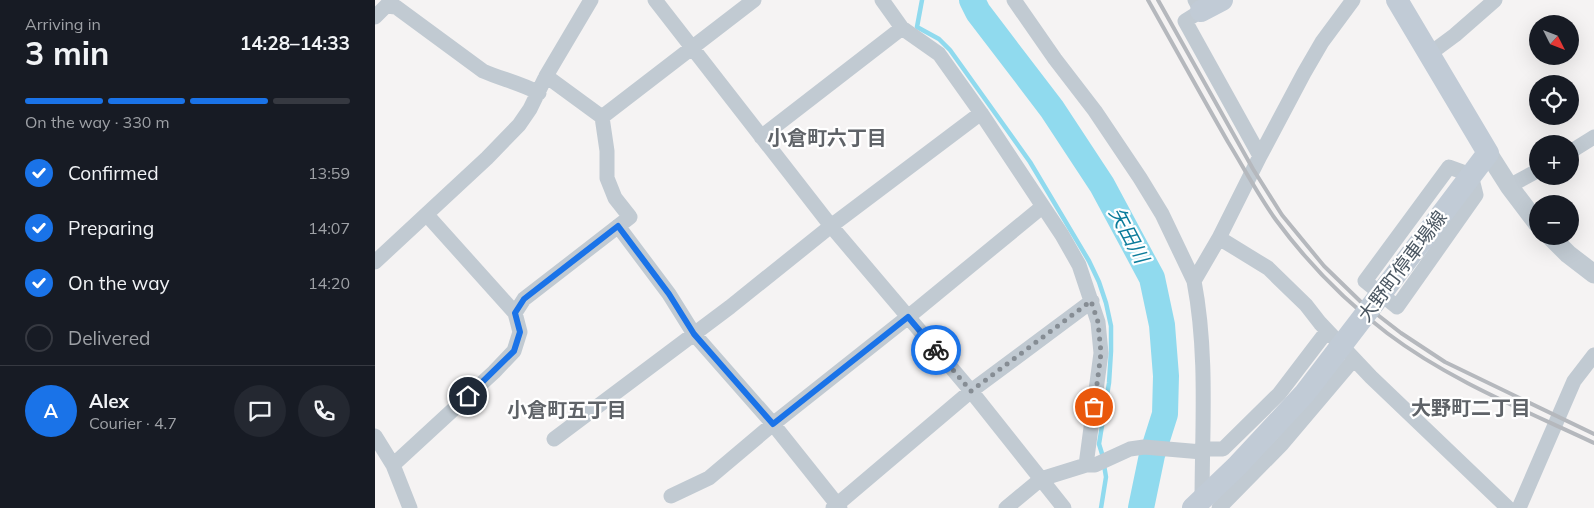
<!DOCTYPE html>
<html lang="en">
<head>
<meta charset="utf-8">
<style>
	body { margin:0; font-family:Mulish,"Noto Sans JP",sans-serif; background:#242831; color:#f1f3f6; height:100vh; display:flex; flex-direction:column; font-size:19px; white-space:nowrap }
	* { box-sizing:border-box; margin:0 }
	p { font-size:16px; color:#9ea1a6 }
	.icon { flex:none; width:28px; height:28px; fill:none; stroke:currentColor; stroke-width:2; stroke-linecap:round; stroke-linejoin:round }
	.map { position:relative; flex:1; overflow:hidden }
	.panel { display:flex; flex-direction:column; background:#171b24; width:375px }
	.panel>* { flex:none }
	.needle { width:32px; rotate:132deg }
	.fabs { position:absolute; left:1154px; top:15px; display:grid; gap:10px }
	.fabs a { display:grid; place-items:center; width:50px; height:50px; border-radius:50%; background:#171b24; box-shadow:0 5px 20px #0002; font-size:25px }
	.pin { position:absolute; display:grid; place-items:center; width:42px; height:42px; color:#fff; margin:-21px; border:2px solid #fff; border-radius:50%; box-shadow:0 1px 5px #0007 }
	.courier { position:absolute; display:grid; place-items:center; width:50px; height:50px; margin:-25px; border:4px solid #1a73e8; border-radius:50%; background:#fff; color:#222; box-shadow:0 1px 6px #0007 }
	.head em { font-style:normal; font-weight:700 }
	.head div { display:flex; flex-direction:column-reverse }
	.head { display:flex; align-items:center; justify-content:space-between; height:85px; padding:0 25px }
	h1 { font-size:32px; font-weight:700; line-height:38px }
	.bar { display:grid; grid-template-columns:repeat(4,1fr); gap:8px 5px; align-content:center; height:60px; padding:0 25px }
	.bar i { height:6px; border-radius:4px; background:#363941 }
	.bar .on { background:#1a73e8 }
	.bar p { grid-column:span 4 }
	.line { display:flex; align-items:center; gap:12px; padding:0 25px; border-top:1px solid #363941 }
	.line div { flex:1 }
	.round { display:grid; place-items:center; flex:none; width:52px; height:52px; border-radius:26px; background:#242831 }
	ol { padding:0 25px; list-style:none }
	li { display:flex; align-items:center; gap:15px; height:55px }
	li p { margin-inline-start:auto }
	li .icon { padding:5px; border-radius:50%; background:#1a73e8; color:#fff; stroke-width:4 }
	li:last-child { color:#9ea1a6 }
	li i { width:28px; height:28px; border:2px solid #363941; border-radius:50% }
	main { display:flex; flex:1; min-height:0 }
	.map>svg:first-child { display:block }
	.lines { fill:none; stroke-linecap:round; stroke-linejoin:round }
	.stream { stroke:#90daee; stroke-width:4.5 }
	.river { stroke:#90daee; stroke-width:26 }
	.minor { stroke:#c1cad2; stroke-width:15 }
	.tertiary { stroke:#c1cad2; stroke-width:19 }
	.secondary { stroke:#c1cbd6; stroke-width:22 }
	.rail { stroke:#b5b8bd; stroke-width:4 }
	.secondary-bridge { stroke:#c1cbd6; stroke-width:22 }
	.done { stroke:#868d94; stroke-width:5; stroke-dasharray:0 9 }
	.route { stroke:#1a73e8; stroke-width:6 }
	.labels { text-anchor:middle; stroke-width:4.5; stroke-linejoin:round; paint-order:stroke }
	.street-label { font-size:19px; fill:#4a5661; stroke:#fff }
	.neighbourhood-label { font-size:20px; font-weight:bold; fill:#5f6368; stroke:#fff }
	.water-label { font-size:20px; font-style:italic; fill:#0c7c9b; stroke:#fff }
</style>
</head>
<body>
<main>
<section class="panel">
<div class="head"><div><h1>3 min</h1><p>Arriving in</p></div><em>14:28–14:33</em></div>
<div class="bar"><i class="on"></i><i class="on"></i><i class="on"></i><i></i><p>On the way · 330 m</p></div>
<ol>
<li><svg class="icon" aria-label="check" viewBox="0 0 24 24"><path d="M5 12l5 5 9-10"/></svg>Confirmed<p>13:59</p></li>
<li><svg class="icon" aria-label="check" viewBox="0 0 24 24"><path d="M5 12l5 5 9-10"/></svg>Preparing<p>14:07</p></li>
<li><svg class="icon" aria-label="check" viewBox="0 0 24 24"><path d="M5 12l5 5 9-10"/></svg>On the way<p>14:20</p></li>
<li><i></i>Delivered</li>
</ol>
<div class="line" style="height:90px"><b class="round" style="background:#1a73e8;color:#fff">A</b><div><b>Alex</b><p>Courier · 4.7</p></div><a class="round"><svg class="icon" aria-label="chat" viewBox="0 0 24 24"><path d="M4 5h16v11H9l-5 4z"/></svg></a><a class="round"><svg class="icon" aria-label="phone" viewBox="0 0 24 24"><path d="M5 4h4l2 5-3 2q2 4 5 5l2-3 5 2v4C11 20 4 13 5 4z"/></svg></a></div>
</section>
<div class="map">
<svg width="1219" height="508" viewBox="0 0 1219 508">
	<rect width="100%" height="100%" fill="#f5f3f3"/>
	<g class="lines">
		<!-- stream -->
		<path class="stream" d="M547,0l-5,27 22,12 11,11 80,112 59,99 10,21 7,21 5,23v25l-2,32 -10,61 4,13
			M726,508l5,-31 -2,-12"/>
		<!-- river -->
		<path class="river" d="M597,0l6,12 74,97 50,76 50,93 10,47 4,51 -1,38 -13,41 -11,53"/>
		<!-- minor -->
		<path class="minor" d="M280,0l176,226 140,165 93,117
			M507,0l20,28 37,26 42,59 81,122 17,30 19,57 3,31 -15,112
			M639,0l41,59 40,52 45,67 22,36 32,67
			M820,0l6,11 -16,10 75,135
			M0,17l11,-11 10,1 87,64c18,8 37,12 56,22
			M1053,55l27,-20 40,-35
			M171,76l56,41
			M386,137l141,-109
			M1195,152l24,-15
			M1074,167l22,8 5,20 -79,112 -32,-26z
			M1134,186l28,-15
			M52,215l88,98
			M243,226l51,68 25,40 79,90 67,84
			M844,238l49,30 38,37 14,18 51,54 137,131
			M0,262l112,-104 32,-33 11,-16 16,-33 45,-76
			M0,436l18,29 17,43
			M179,439l176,-132 101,-81 150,-113
			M827,449h21l56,-55 48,-63
			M18,465l101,-93 20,-21 6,-19 -5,-19 9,-14 106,-82 -15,-19 -8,-20v-27l-5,-34 152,-117
			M296,496l38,-18 64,-54 135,-107 134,-110
			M827,503c0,-74 6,-149 -8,-222l25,-43 41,-82 44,-83 18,-31 31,-42
			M458,508l138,-117 121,-90
			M631,508l35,-29 45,-14h9l35,-16 14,-2 58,5
			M844,508l63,-64 72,-85
			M1144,508l55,-127 20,-26"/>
		<!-- tertiary -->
		<path class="tertiary" d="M1113,153l21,33 28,37
			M1175,236l18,18 26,20"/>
		<!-- secondary -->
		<path class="secondary" d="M1022,0l91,153 -59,78
			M826,11l21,-11"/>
		<!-- rail -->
		<path class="rail" d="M773,0c27,48 53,95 80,142 16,26 30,53 48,78 31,42 69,81 111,113 62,47 137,77 207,110
			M783,0l95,169 29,46 42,51 37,36 40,31 44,29 149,72"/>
		<!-- secondary-bridge -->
		<path class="secondary-bridge" d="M818,508l43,-41 69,-74 124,-162"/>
	</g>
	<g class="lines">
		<!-- done -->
		<path class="done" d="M561,350l35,41 120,-90 7,21 3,31 -7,54"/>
		<!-- route -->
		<path class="route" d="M93,396l46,-45 6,-19 -5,-19 9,-14 94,-73 51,68 25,40 79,90 135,-107 28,33"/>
	</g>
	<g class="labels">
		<!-- street labels -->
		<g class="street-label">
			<text transform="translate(1027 266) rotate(-53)" y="7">大野町停車場線</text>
		</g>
		<!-- neighbourhood labels -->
		<g class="neighbourhood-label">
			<text x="452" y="145">小倉町六丁目</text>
			<text x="1096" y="415">大野町二丁目</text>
			<text x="192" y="417">小倉町五丁目</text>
		</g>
		<!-- water labels -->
		<g class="water-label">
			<text transform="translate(754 235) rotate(62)" y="7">矢田川</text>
		</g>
	</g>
</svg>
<div class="fabs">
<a><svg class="needle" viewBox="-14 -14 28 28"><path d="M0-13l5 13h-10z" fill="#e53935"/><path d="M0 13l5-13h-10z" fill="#9ea1a6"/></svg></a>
<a><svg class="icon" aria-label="locate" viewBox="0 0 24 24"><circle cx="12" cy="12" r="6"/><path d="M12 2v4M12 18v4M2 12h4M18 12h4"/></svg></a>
<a>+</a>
<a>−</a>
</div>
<div class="pin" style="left:719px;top:407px;background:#ea580c"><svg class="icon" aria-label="bag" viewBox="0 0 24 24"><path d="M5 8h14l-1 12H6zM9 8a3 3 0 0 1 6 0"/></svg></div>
<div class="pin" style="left:93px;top:396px;background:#1f2937"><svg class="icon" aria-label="home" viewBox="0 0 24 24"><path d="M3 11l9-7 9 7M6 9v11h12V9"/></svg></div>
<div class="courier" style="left:561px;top:350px"><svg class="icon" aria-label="bike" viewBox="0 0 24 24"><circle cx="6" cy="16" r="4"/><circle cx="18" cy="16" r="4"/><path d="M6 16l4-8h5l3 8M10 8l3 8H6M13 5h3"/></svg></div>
</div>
</main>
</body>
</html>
